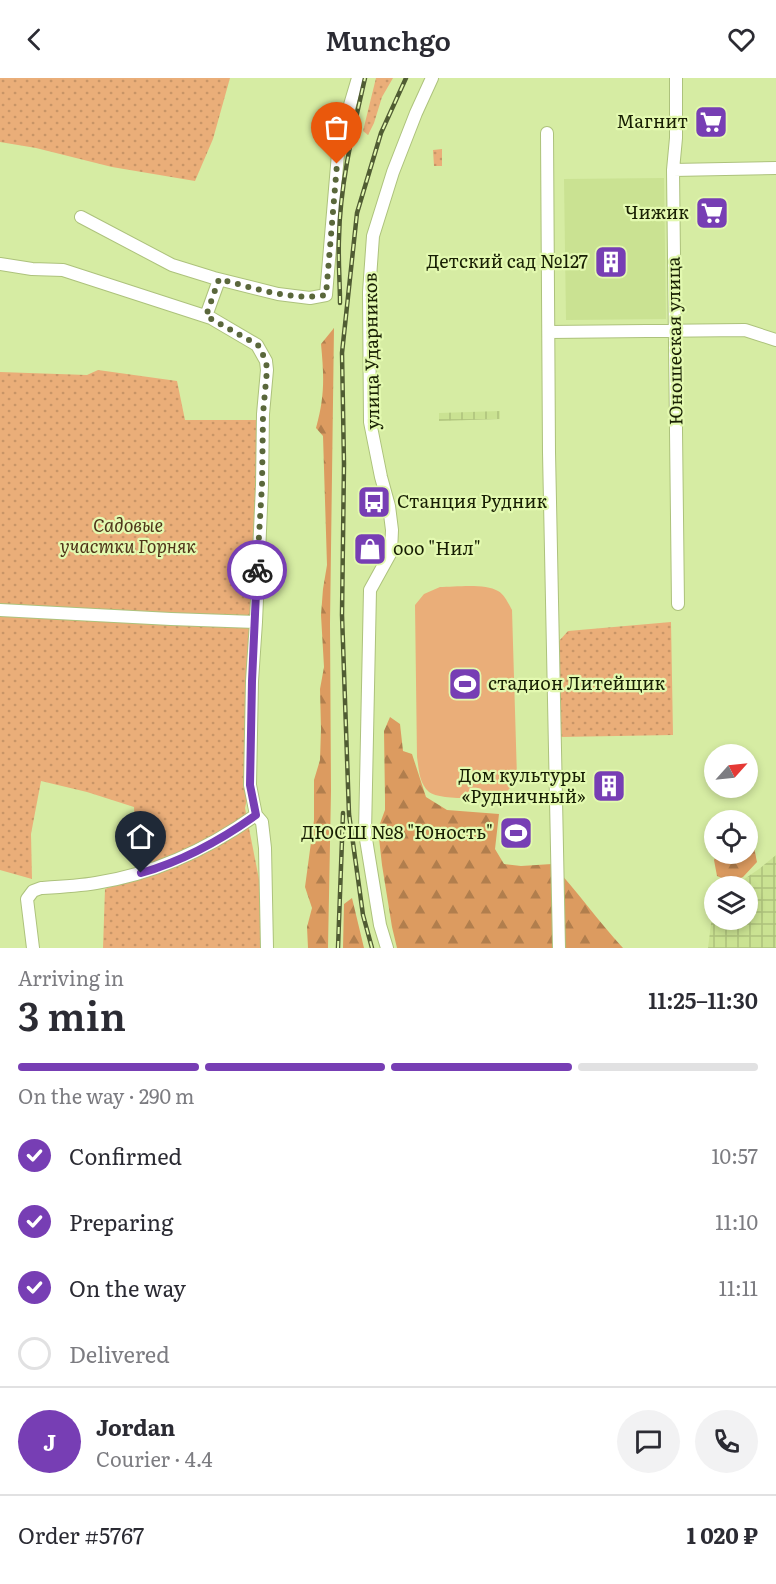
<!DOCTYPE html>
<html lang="en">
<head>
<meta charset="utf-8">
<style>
	body { margin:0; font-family:Literata,serif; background:#f2f2f3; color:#2b2b33; height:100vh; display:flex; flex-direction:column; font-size:22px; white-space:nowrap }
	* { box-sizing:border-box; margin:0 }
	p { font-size:20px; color:#7c7c81 }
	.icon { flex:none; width:33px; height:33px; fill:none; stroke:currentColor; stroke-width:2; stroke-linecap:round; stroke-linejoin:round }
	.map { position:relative; height:870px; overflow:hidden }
	.panel { display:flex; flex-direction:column; background:#fff; flex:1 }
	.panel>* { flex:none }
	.needle { width:39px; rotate:63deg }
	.buttons { position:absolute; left:704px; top:666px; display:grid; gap:12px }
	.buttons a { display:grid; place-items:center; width:54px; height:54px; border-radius:50%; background:#fff; box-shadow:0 3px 9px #0003; font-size:30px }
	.pin { position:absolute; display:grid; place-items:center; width:51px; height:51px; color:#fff; margin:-62px -26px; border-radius:50% 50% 50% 0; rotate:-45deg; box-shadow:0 0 6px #0007 }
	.pin .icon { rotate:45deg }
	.courier { position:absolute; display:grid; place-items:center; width:60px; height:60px; margin:-30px; border:4px solid #773eb4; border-radius:50%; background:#fff; color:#222; box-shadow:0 2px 8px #0007 }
	.summary em { font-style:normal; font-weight:600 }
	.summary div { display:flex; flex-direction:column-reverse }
	.summary { display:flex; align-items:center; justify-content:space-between; height:102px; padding:0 18px }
	h1 { font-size:39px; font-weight:600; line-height:45px }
	.bar { display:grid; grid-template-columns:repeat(4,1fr); gap:9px 6px; align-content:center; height:72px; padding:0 18px }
	.bar i { height:8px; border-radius:4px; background:#e1e1e2 }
	.bar .current { background:#773eb4 }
	.bar p { grid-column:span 4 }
	.line { display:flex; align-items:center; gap:15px; padding:0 18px; border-top:2px solid #e1e1e2 }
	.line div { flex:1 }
	.round { display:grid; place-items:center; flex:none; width:63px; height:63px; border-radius:32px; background:#f2f2f3 }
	ol { padding:0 18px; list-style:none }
	li { display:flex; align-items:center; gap:18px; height:66px }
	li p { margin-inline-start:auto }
	li .icon { padding:6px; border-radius:50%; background:#773eb4; color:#fff; stroke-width:4 }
	li:last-child { color:#7c7c81 }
	li i { width:33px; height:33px; border:3px solid #e1e1e2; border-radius:50% }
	header { display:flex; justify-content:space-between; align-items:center; height:78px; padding:0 18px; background:#fff; font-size:27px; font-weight:600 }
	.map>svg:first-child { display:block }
	.built { fill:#cae292 }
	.industrial { fill:url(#industrial-grid) }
	.green { fill:url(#green-dots) }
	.forest { fill:url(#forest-firs) }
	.pitch { fill:#eaae79 }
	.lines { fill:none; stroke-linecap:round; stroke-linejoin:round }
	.minor-casing { stroke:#adc27c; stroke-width:14 }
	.minor { stroke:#fff; stroke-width:12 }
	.rail-casing { stroke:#505c33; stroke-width:4.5 }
	.rail { stroke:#e3f9b0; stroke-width:2; stroke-dasharray:7; stroke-linecap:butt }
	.done { stroke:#5a673b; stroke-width:6; stroke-dasharray:0 10.8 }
	.route { stroke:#773eb4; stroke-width:8 }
	.labels { text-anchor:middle; stroke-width:4.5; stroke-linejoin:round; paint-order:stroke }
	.poi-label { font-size:18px; fill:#181f03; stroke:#e3f9b0; text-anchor:end }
	.street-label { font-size:18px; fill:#181f03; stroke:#e3f9b0 }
	.park-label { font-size:18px; font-style:italic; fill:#4e3319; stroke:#e3f9b0 }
</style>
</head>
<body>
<header><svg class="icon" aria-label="back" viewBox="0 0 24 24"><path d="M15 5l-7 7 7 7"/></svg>Munchgo<svg class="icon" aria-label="heart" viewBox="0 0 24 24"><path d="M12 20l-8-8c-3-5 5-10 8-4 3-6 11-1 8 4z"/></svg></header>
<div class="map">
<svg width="776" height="870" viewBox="0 0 776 870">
	<defs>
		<pattern id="industrial-grid" width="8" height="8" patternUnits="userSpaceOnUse" patternTransform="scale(1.5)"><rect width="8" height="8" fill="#cae292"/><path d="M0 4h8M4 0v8" fill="none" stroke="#adc17c"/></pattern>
		<pattern id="green-dots" width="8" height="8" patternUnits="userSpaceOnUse" patternTransform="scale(1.5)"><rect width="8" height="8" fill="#eaae79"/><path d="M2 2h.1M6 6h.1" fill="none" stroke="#c89567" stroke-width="1.8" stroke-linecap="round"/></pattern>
		<pattern id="forest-firs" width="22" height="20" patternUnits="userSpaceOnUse" patternTransform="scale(1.5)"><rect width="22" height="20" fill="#dc9b60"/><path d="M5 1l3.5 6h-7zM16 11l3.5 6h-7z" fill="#b17e4d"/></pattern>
	</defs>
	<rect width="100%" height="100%" fill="#d6eca3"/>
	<!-- built -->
	<path class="built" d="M664,100l2,141 -100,1 -2,-141z"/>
	<!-- industrial -->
	<path class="industrial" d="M500,333v8l-61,2v-8z
		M776,777v93h-68l6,-48v20h33v-34h-13l25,-17z"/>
	<!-- green -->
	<path class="green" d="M0,0h230l-17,61 -18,42 -83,-14 -76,-19 -36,-6z
		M376,0h17l-11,19 -8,26 -6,12 -5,-4z
		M442,71v17h-8l-1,-16z
		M98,292l79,11 8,39h75l-10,365 -5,23 22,112 2,28h-166l2,-59 32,-11 -3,-71 -47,-15 -46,-11 -10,53 1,45 -32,-9v-498l87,3z
		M671,544l2,113 -112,2 -2,-96 9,-10z"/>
	<!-- forest -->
	<path class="forest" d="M334,250l-4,296 1,167 -3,157h-20l-1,-21 5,-19 -7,-21 9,-67v-40l6,-20 1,-31 -1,-40 4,-22 -3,-52 2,-26 4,-24 -4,-129 -7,-8c9,-32 8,-52 5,-84z
		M390,639l10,7 3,27 9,3 14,43 21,13 52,4 -4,35 9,15 17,2 31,-2c25,27 46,57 71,84h-226l-5,-21 -10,-62 -4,-36 7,-19v-11l-1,-68z
		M747,761c8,5 8,14 10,23l-14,15 -12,5 -14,-6 -3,-16 3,-6h30z
		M352,820l12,50h-21l1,-44z"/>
	<!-- pitch -->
	<path class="pitch" d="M440,509c15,0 45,-4 58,4 7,4 10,12 14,19l5,168c-4,6 -8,13 -15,17 -12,5 -63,5 -73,-3 -10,-9 -10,-22 -12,-35l-2,-152 9,-11z"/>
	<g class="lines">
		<defs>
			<path id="minor" d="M676,0v60l-3,32 5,434
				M547,55l2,319 10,496
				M673,92l103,-2
				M81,139l91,48 42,13 64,16 32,4 16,-3 13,-153 19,-64
				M0,186l32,5 31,1 148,48 46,27 9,16 1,9 -4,44 -1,71 -6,137
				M206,238l13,-36
				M549,254l196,-2 31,10
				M0,532l171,9 85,3 -4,59 -2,104 6,30
				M33,870l-6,-49 6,-8 8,-3c18,-1 37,-2 55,-5 59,-9 112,-34 160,-68l6,7 3,26 2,100
				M387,870l-7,-23 -15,-92 5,-243 21,-38 1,-22 -3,-24 -8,-29 -11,-55 -1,-130 4,-56 20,-64 23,-59 16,-35"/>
		</defs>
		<!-- minor casing -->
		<use href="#minor" class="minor-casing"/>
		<!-- minor -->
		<use href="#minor" class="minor"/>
		<defs>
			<path id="rail" d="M340,225c0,-21 -2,-43 -1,-65 1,-54 14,-107 26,-160
				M338,870l5,-135
				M372,870l-9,-33 -14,-101 -7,-199 2,-151 -2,-111 15,-140 24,-80 25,-55"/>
		</defs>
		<!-- rail casing -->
		<use href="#rail" class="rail-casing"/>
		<!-- rail -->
		<use href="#rail" class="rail"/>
	</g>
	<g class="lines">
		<!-- done -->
		<path class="done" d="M257,492l5,-85 1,-71 4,-44 -1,-9 -8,-16 -52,-29 13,-37c35,9 71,22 107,16l11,-131"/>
		<!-- route -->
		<path class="route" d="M141,795c42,-12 80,-33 115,-58l-6,-30 2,-104 5,-111"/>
	</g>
	<!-- icons -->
	<defs>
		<symbol id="supermarket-square" viewBox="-11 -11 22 22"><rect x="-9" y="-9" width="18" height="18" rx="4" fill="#773eb4" stroke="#e3f9b0"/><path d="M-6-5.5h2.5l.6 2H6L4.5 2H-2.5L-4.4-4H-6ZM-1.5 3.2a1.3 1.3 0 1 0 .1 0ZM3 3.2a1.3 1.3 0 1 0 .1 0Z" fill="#fff"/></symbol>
		<symbol id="building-square" viewBox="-11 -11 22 22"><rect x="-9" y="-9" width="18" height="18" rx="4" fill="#773eb4" stroke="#e3f9b0"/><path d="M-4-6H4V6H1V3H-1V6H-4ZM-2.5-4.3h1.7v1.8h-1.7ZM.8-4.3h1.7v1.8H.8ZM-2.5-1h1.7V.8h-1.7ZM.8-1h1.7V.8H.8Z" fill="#fff"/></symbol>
		<symbol id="bus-square" viewBox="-11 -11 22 22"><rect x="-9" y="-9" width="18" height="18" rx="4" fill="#773eb4" stroke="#e3f9b0"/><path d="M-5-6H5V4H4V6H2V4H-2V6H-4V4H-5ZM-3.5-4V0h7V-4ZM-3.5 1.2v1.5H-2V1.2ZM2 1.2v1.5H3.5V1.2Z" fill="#fff"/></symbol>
		<symbol id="shop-square" viewBox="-11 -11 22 22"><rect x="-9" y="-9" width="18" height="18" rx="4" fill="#773eb4" stroke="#e3f9b0"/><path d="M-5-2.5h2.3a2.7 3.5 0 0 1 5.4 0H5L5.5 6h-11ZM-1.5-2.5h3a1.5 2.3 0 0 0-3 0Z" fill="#fff"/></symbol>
		<symbol id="stadium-square" viewBox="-11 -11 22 22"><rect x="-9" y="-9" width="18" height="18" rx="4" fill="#773eb4" stroke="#e3f9b0"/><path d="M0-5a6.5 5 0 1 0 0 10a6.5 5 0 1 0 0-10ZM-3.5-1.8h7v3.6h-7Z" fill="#fff"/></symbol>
	</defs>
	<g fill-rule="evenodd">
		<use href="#supermarket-square" x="692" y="25" width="38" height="38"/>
		<use href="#supermarket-square" x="693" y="116" width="38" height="38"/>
		<use href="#building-square" x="592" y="165" width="38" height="38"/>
		<use href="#bus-square" x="355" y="405" width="38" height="38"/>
		<use href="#shop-square" x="351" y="452" width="38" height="38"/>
		<use href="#stadium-square" x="446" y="587" width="38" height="38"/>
		<use href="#building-square" x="590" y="689" width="38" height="38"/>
		<use href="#stadium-square" x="497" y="736" width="38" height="38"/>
	</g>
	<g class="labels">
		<!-- poi labels -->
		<g class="poi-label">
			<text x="688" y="50">Магнит</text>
			<text x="689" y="141">Чижик</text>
			<text x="588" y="190">Детский сад №127</text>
			<text x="397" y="430" text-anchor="start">Станция Рудник</text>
			<text x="393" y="477" text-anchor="start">ооо "Нил"</text>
			<text x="488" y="612" text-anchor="start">стадион Литейщик</text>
			<text x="586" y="704">Дом культуры<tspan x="586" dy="21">«Рудничный»</tspan></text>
			<text x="493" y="761">ДЮСШ №8 "Юность"</text>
		</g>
		<!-- street labels -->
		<g class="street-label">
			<text transform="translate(675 263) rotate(-91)" y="6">Юношеская улица</text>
			<text transform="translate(372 273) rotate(-91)" y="6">улица Ударников</text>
		</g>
		<!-- park labels -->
		<g class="park-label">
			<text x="128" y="454">Садовые<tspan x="128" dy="21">участки Горняк</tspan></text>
		</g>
	</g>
</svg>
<div class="buttons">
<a><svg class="needle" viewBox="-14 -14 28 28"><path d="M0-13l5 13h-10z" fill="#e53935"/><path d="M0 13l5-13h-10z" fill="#7c7c81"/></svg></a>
<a><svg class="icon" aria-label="locate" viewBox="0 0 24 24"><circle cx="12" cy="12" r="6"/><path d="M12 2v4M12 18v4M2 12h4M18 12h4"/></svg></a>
<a><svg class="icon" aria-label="layers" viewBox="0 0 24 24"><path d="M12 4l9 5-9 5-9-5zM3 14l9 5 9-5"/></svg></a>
</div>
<div class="pin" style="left:337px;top:86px;background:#ea580c"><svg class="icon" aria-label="bag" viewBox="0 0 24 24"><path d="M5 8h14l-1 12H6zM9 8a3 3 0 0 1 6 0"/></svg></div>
<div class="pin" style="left:141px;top:795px;background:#1f2937"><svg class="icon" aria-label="home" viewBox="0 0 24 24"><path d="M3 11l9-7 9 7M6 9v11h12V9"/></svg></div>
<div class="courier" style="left:257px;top:492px"><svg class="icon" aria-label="bike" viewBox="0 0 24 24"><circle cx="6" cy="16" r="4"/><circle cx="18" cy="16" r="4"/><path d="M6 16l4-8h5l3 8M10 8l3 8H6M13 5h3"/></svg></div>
</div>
<section class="panel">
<div class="summary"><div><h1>3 min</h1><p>Arriving in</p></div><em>11:25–11:30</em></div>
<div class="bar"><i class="current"></i><i class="current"></i><i class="current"></i><i></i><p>On the way · 290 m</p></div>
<ol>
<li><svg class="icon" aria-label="check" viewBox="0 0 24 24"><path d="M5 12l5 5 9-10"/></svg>Confirmed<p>10:57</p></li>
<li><svg class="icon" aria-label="check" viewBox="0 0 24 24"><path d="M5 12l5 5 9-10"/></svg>Preparing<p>11:10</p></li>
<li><svg class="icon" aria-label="check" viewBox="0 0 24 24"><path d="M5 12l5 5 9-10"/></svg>On the way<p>11:11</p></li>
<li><i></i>Delivered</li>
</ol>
<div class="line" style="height:108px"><b class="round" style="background:#773eb4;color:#fff">J</b><div><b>Jordan</b><p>Courier · 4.4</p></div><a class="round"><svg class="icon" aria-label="chat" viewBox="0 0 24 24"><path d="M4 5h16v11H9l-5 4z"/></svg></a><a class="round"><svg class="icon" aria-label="phone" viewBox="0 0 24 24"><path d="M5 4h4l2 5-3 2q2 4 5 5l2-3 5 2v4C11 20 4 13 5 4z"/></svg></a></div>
<div class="line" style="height:78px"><div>Order #5767</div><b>1 020 ₽</b></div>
</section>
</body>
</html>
